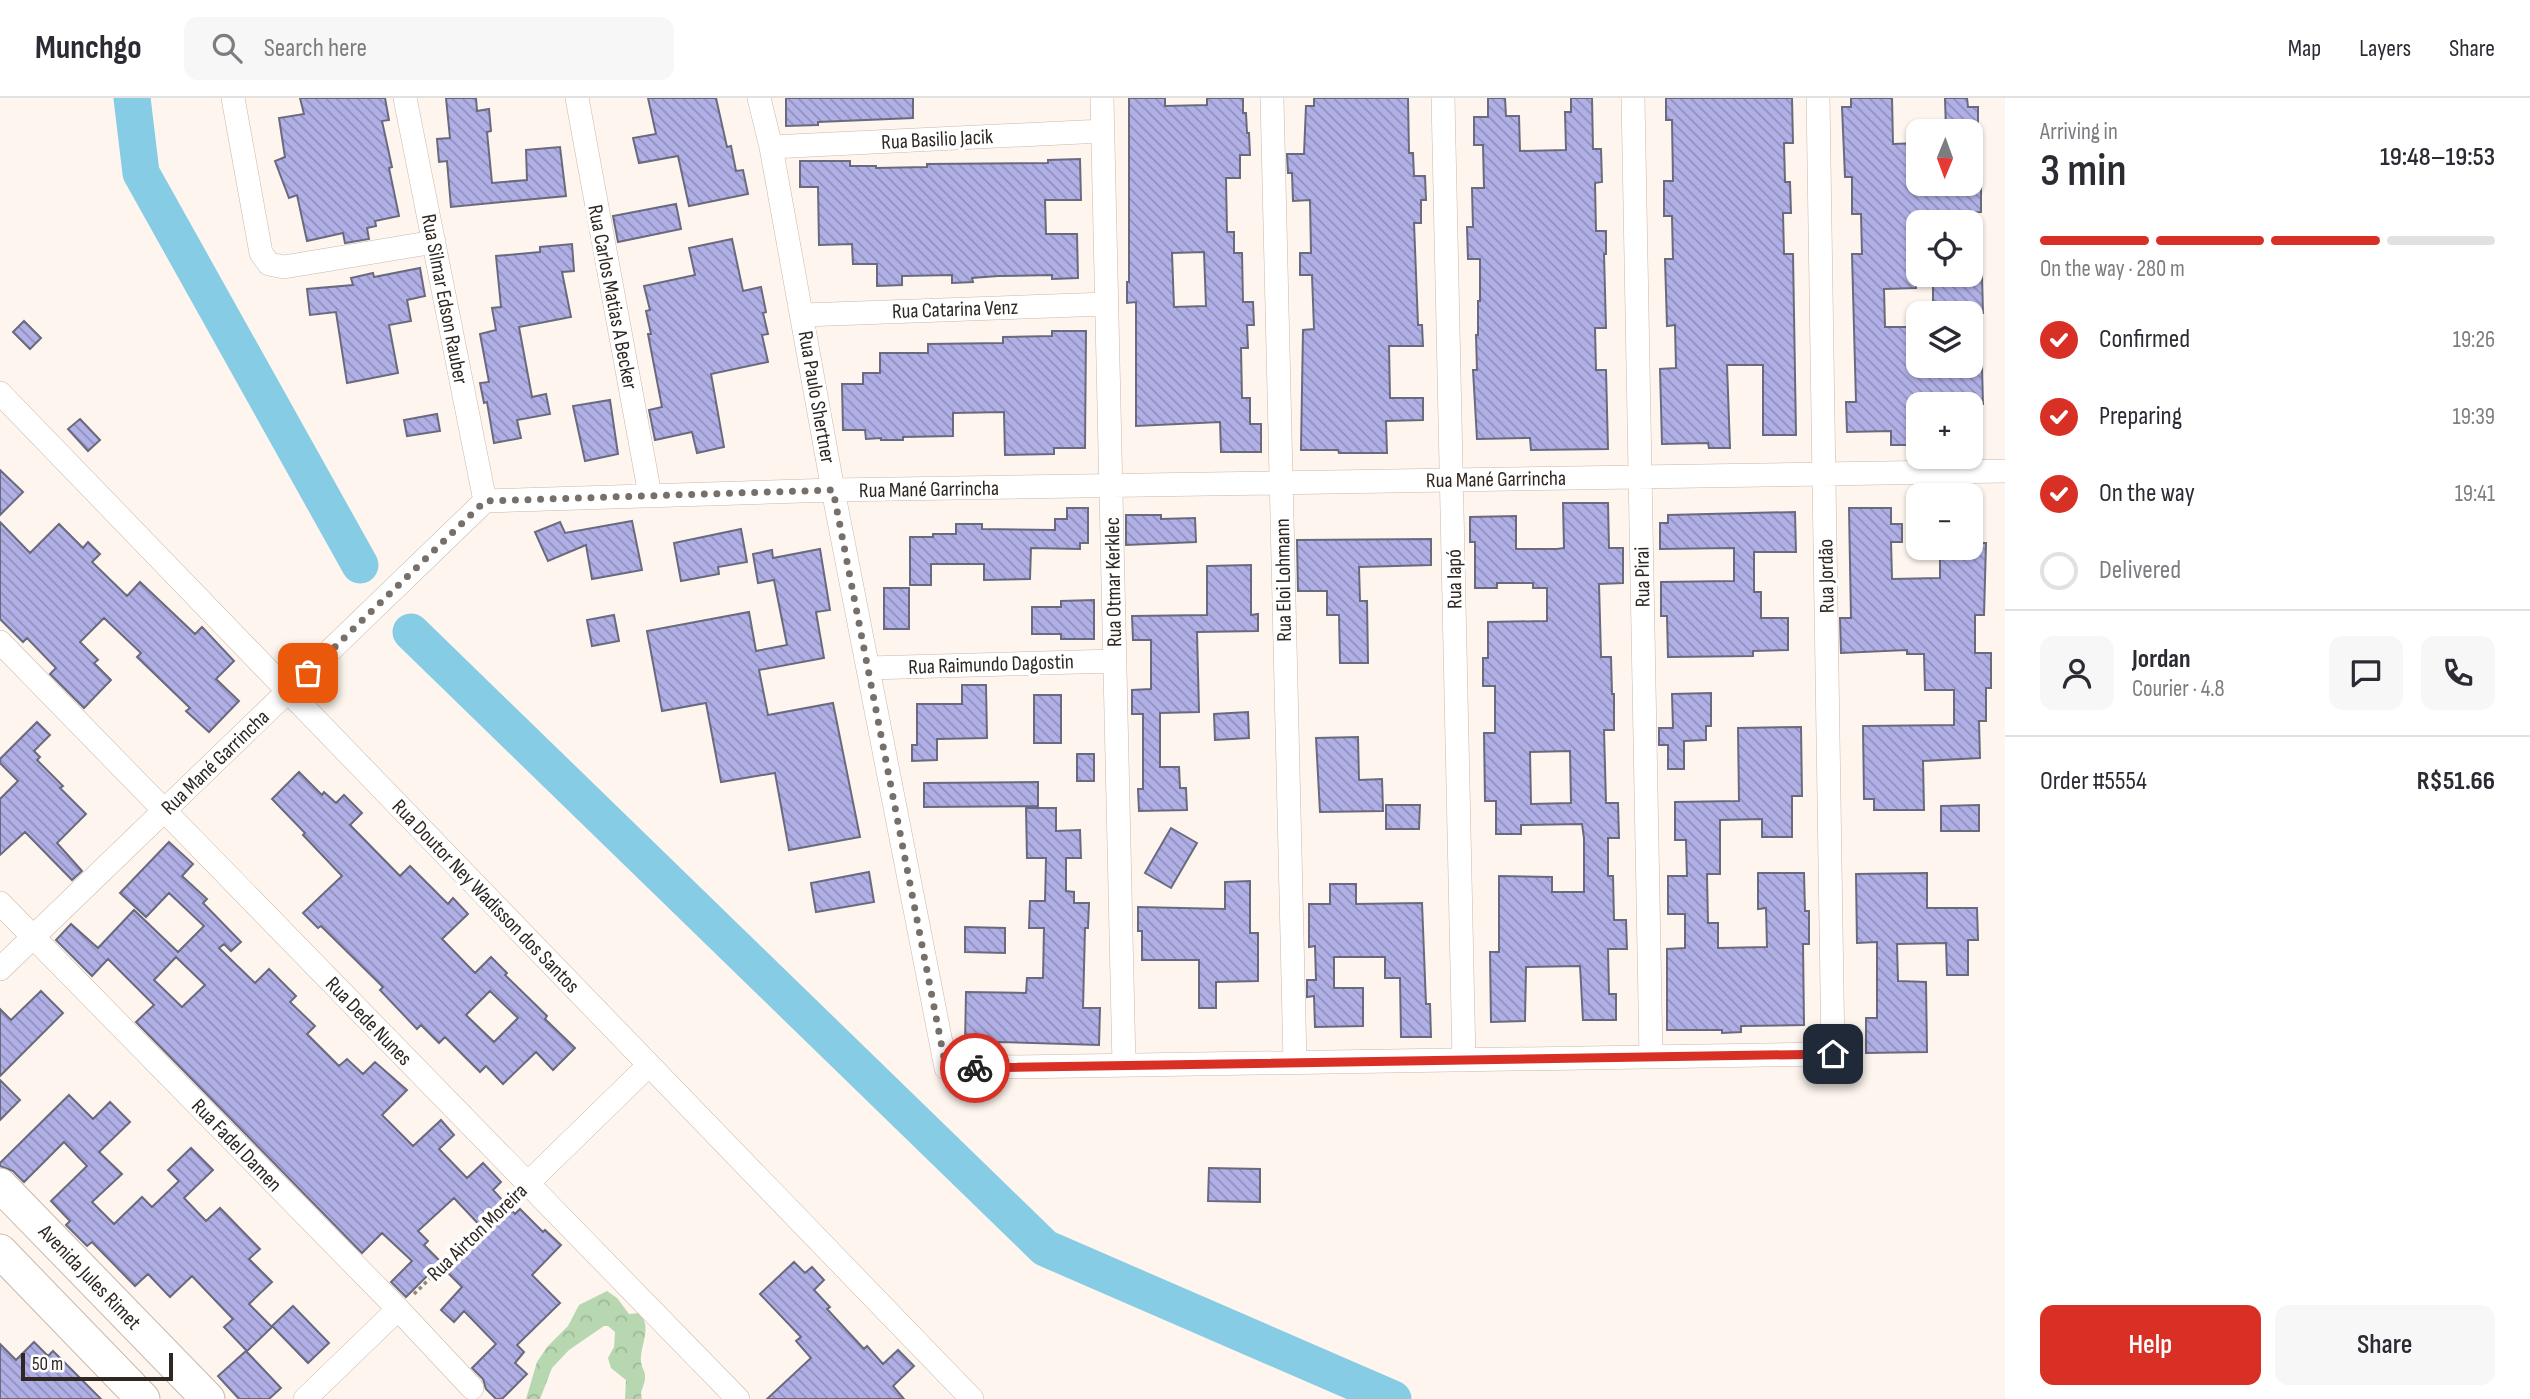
<!DOCTYPE html>
<html lang="en">
<head>
<meta charset="utf-8">
<style>
	body { margin:0; font-family:"Sofia Sans Condensed",sans-serif; background:#f7f7f7; color:#2b2b33; height:100vh; display:flex; flex-direction:column; font-size:26px; white-space:nowrap }
	* { box-sizing:border-box; margin:0 }
	p { font-size:23px; color:#7c7c81 }
	.icon { flex:none; width:38px; height:38px; fill:none; stroke:currentColor; stroke-width:2; stroke-linecap:round; stroke-linejoin:round }
	.map { position:relative; flex:1; overflow:hidden }
	.details { display:flex; flex-direction:column; background:#fff; width:525px }
	.details>* { flex:none }
	.needle { width:46px; rotate:181deg }
	.tools { position:absolute; left:1906px; top:21px; display:grid; gap:14px }
	.tools a { display:grid; place-items:center; width:77px; height:77px; border-radius:14px; background:#fff; box-shadow:0 2px 5px #0004; font-size:35px }
	.scale { position:absolute; left:21px; bottom:18px; width:152px; box-sizing:border-box; padding-left:7px; border:4px solid #2f2722; border-top:0; font-size:19px; line-height:24px; white-space:nowrap; color:#2f2722; -webkit-text-stroke:5px #fff; paint-order:stroke }
	.pin { position:absolute; display:grid; place-items:center; width:60px; height:60px; color:#fff; margin:-30px; border-radius:14px; box-shadow:0 4px 10px #0006 }
	.courier { position:absolute; display:grid; place-items:center; width:70px; height:70px; margin:-35px; border:5px solid #d93025; border-radius:50%; background:#fff; color:#222; box-shadow:0 2px 9px #0007 }
	.summary em { font-style:normal; font-weight:600 }
	.summary div { display:flex; flex-direction:column-reverse }
	.summary { display:flex; align-items:center; justify-content:space-between; height:119px; padding:0 35px }
	h1 { font-size:46px; font-weight:600; line-height:52px }
	.bar { display:grid; grid-template-columns:repeat(4,1fr); gap:10px 7px; align-content:center; height:84px; padding:0 35px }
	.bar i { height:9px; border-radius:5px; background:#e1e1e2 }
	.bar .on { background:#d93025 }
	.bar p { grid-column:span 4 }
	.line { display:flex; align-items:center; gap:18px; padding:0 35px; border-top:2px solid #e1e1e2 }
	.line div { flex:1 }
	.round { display:grid; place-items:center; flex:none; width:74px; height:74px; border-radius:14px; background:#f7f7f7 }
	ol { padding:0 35px; list-style:none }
	li { display:flex; align-items:center; gap:21px; height:77px }
	li p { margin-inline-start:auto }
	li .icon { padding:7px; border-radius:50%; background:#d93025; color:#fff; stroke-width:4 }
	li:last-child { color:#7c7c81 }
	li i { width:38px; height:38px; border:4px solid #e1e1e2; border-radius:50% }
	.primary-button { display:flex; gap:14px; margin-top:auto; padding:14px 35px }
	.primary-button a { flex:1; height:80px; border-radius:14px; background:#d93025; color:#fff; font-size:28px; font-weight:600; line-height:80px; text-align:center }
	.primary-button a+a { background:#f7f7f7; color:#2b2b33 }
	header { display:flex; align-items:center; gap:42px; box-sizing:border-box; height:98px; padding:0 35px; background:#fff; border-bottom:2px solid #e1e1e2 }
	header strong { font-size:33px }
	nav { display:flex; gap:38px; margin-inline-start:auto; font-size:24px }
	.search { width:490px; height:63px; background:#f7f7f7; display:flex; align-items:center; gap:18px; box-sizing:border-box; padding:0 24px; border-radius:14px; color:#7c7c81; font-size:26px }
	main { display:flex; flex:1; min-height:0 }
	.map>svg:first-child { display:block }
	.forest { fill:url(#forest-crowns) }
	.lines { fill:none; stroke-linecap:round; stroke-linejoin:round }
	.river { stroke:#86cce4; stroke-width:37 }
	.building { fill:url(#building-back-hatch); stroke:#6a6a7e; stroke-width:2; fill-rule:evenodd }
	.street-casing { stroke:#cbb7a8; stroke-width:24 }
	.secondary-casing { stroke:#cbb7a8; stroke-width:35 }
	.path { stroke:#8e8680; stroke-width:3.5; stroke-dasharray:3.5 3.5; stroke-linecap:butt }
	.street { stroke:#fff; stroke-width:23 }
	.secondary { stroke:#fff; stroke-width:33 }
	.done { stroke:#776f69; stroke-width:7; stroke-dasharray:0 12.6 }
	.route { stroke:#d93025; stroke-width:9 }
	.labels { text-anchor:middle; stroke-width:7; stroke-linejoin:round; paint-order:stroke }
	.street-label { font-size:21px; fill:#2f2722; stroke:#fff }
</style>
</head>
<body>
<header>
<strong>Munchgo</strong>
<div class="search"><svg class="icon" aria-label="search" viewBox="0 0 24 24"><circle cx="10" cy="10" r="6"/><path d="M15 15l6 6"/></svg>Search here</div>
<nav><a>Map</a><a>Layers</a><a>Share</a></nav>
</header>
<main>
<div class="map">
<svg width="2005" height="1301" viewBox="0 0 2005 1301">
	<defs>
		<pattern id="forest-crowns" width="20" height="18" patternUnits="userSpaceOnUse" patternTransform="scale(1.75)"><rect width="20" height="18" fill="#b7d7b1"/><path d="M2 6a3 3 0 1 1 6 0M12 15a3 3 0 1 1 6 0" fill="none" stroke="#9eb998"/></pattern>
		<pattern id="building-back-hatch" width="6" height="6" patternUnits="userSpaceOnUse" patternTransform="scale(1.75)"><rect width="6" height="6" fill="#b0b0e7"/><path d="M-1 5l2 2M0 0l6 6M5-1l2 2" fill="none" stroke="#908fbb"/></pattern>
	</defs>
	<rect width="100%" height="100%" fill="#fdf5ee"/>
	<!-- forest -->
	<path class="forest" d="M607,1193l10,7 12,16 10,-1c14,13 1,33 2,48 0,6 5,11 4,17 0,8 -6,12 -3,21h-17l1,-19 -15,-12 -3,-10 6,-11 1,-15 -7,-6h-4l-35,24 -17,18 -12,31h-14l11,-37 10,-15 21,-21 11,-21z"/>
	<g class="lines">
		<!-- river -->
		<path class="river" d="M132,0l9,75 219,392
			M411,534l634,616 348,151"/>
	</g>
	<!-- building -->
	<path class="building" d="M300,0h85l4,22 -7,1 10,46 -3,1 10,48 -24,5 1,5 -9,2 2,11 -24,4 -2,-10 -36,8 -10,-46 -8,3 -14,-37 10,-4 -6,-39 25,-4z
		M446,0h30l1,13 12,-2 2,22 -4,1 5,51 35,-3 -1,-30 34,-3 6,49 -115,11 -4,-46 -8,1 -2,-23 13,-1z
		M648,0h68l11,49 4,-1 5,25 7,-1 5,24 -59,12 -11,-50 -39,7 -6,-25 23,-4z
		M786,0h127v20l-95,4v3l-32,1z
		M1129,0h36v8l42,-1v-7h36v15h3l1,20h2l1,22h-10v23h-14l1,54h7v21h8l1,49h10l1,23h-7l1,23h-7l1,50h8v26h11v28h-40l-1,-30 -84,4v-124l-9,1v-21h2zM1204,154l2,54 -32,1 -2,-54z
		M1314,0h94l1,55h4l1,23h11l1,24h-5v23h-7l4,102h4l1,21h-34l1,52h33v22l-37,1 1,32h-48l-1,-3h-37l2,-120 11,-1 -2,-54h-12v-22h11l-1,-53 -17,1 -1,-28h-4l-1,-19h17l2,-48h8z
		M1488,0h17l1,18h13l1,35 46,-1 -1,-38h6v-14h21l1,51h8l1,33 -7,1 1,48h10v23h-2l2,74h-11l1,42h10l2,79 -77,1 -1,-12 -53,1 -4,-69h4l-1,-35h2v-34h2v-42h-12l-1,-32h6l-1,-39h12l-1,-43h-9v-28h14z
		M1666,0h126l1,45h-9l1,39h5l1,31h-8l1,41h9l3,181h-33v-70h-36l3,83h-21l-1,-5 -46,1 -2,-75 16,-1 -1,-43 -8,1 -2,-67h8l-1,-43h-8v-35h9l-1,-61h-6z
		M1851,0h41l1,46 25,-1v41h63v28l-67,1 2,75 -32,1 1,38h32l1,39h64l1,38h-66l1,41h-27v-14l-44,1 -1,-30h10l-4,-148h10l-1,-40h-9v-37h-7l-3,-70h9z
		M1945,0h22l1,9h10v24h-32z
		M1080,61l1,41h-36l1,34h31l1,44 -26,1v-4l-54,1 -26,2 1,4 -21,1v-8l-50,1v9l-25,1v-22h-24l-1,-20 -33,1 -1,-58h-18v-26h50v5h26v2l51,-1v-3l121,-1v-3z
		M676,106l5,25 -63,13 -5,-26z
		M732,141l11,52 18,-4 5,25 -3,1 5,21 -6,1 6,27 -57,12 13,73 -27,6 -5,-21 -37,8 -6,-30 13,-3 -14,-73h3l-5,-23 4,-1 -6,-24 51,-11 -6,-27z
		M572,146l2,27 -12,1 9,45 -52,10 13,70 14,-3 4,20 -33,6 4,18 -27,5 -7,-41 -3,1 -4,-20 9,-1 -9,-48 16,-4 -4,-22 9,-1 -5,-51 44,-4v-5z
		M420,170l5,28 -18,4 4,21 -22,4 9,48 -51,10 -11,-71 -26,3 -3,-26 46,-4 -2,-7 22,-5 1,4z
		M1933,177h49l1,38h-50z
		M24,223l17,17 -11,11 -17,-17z
		M1052,233h34l-1,117h-31v6l-49,1 -1,-43 -51,1v23l-50,1v3h-22v-2l-15,1 -1,-9h-22l-1,-46h21v-11h17v-20h48v-9l75,-1v-6l49,-1z
		M610,302l8,54 -33,7 -12,-55z
		M437,316l3,17 -33,5 -3,-16z
		M80,321l20,21 -12,11 -20,-22z
		M0,372l23,22 -23,23z
		M1563,405h45l1,45h14v35l-24,1 2,73h10l1,37h2v36h-10l2,73h12l1,35h-11v38h5l1,44h12l1,29h-19l1,45h7v26h-33l-3,-54 -54,1 -1,54 -34,1 -1,-70h9v-76l53,1v15h32v-54l-2,-14 -61,1v9h-25v-33h-11l-1,-68h11v-47h-12v-28h5v-36l59,-1v-33h-14v-5h-36v5h-22v-46h-5v-25l46,-1v33h41l7,-1zM1570,653l1,52 -40,1 -1,-52z
		M1067,410h21v35h-8v6l-49,-1 -1,31 -46,1v-16h-53v21h-21v-48h23v-3h23v-10h26v5l73,1v-11h12z
		M1849,410h42v16h11v18h-11l1,37 48,-1v-30h30v-5h16l-2,72h-9v38h16v35h-5v33h-7l1,37 -57,3 1,49h-50v-11h-10l-1,-73 91,-1v-35h-29l-1,-36h-17v-4l-66,3 -1,-35h11z
		M1795,414l1,40h-42v40h7v26h27v32l-35,1v5l-85,1 -1,-41h-6v-34l73,-1v-33l-74,1v-26h8v-8z
		M1126,417h35v4l34,-1 1,24 -70,3z
		M632,423l10,49 -50,9 -6,-34 -38,16 -13,-29 25,-10 5,11z
		M0,424l30,31 29,-29 24,24 5,-6 12,12 -8,8 35,34 13,-14 55,52 7,-7 32,34 -18,18 23,22 -30,31 -23,-21 4,-3 -53,-51 4,-4 -37,-35 -24,24 18,18 -4,3 17,17 -27,28 -34,-34 6,-6 -29,-30 -4,4 -23,-23z
		M741,431l6,33 -29,5 1,7 -38,7 -7,-38z
		M1431,441v26l-72,2 1,34h7l1,62h-28l-1,-48h-12v-24h-29l-1,-51z
		M820,451l10,61 -14,2 8,46 -65,12 9,45 65,-12 27,134 -71,13 -14,-77 -54,9 -15,-79 -44,8 -15,-80 102,-19 7,39 31,-6 -13,-65 -16,3 -5,-29 19,-4 1,8z
		M1251,467v50l7,-1v17l-61,1 2,80 -39,1v54h19l1,21h6l1,22 -48,1 -1,-22h5v-75h-11v-24l19,-1v-49h-18l-1,-24 75,-1v-49z
		M884,490h25v41h-25z
		M1094,502v39h-33v-5h-29v-27h29v-6z
		M614,517l5,26 -27,5 -5,-26z
		M962,587h24l1,53 -50,1v21l-25,1v-16h5v-41h45z
		M1711,595v33h-5v14l-22,1v28h-16v-24h-9v-17h14l-1,-34z
		M1034,597h27v48h-27z
		M1248,614l1,26 -34,2 -1,-26z
		M37,624l13,13 -16,16 6,6 -3,3 26,26 -3,2 26,26 -29,29 25,28 -10,9 -47,-48 -25,23v-56l18,-18 -18,-18v-4z
		M1801,629l1,69h-10v41h-30v-18l-42,1v54h-13l1,49h10v25l49,-1 -1,-39 -8,1v-36h46l1,38h4v33h-6l1,81 -63,1v6l-19,1v-3h-55v-81l18,-1v-34h-17v-38h19l-1,-36h-11v-38l64,-1 -1,-73z
		M1358,639l1,43 23,-1 1,32 -63,1 -4,-74z
		M1077,656h17v27h-17z
		M299,674l23,23 2,-3 12,11 8,-8 18,18 -12,12 50,51 10,-10 38,38 5,-6 15,16 -26,25 33,34 16,-16 16,16 -2,2 42,41 -2,3 30,29 -22,22 -17,-18 -33,32 -17,-18 -6,6 -35,-35 -6,6 -18,-18 -4,4 -37,-39 3,-3 -62,-61 -3,2 -15,-15 39,-37 -39,-41 2,-2 -33,-34zM490,893l28,27 -24,24 -28,-27z
		M1038,684v24l-114,1v-24z
		M1386,707h34l-1,24h-33z
		M1979,707v26h-38v-25z
		M1026,710h30v23l24,-1 1,28h-15v33l8,1v11h15l-1,25h-3l-2,80h17l-1,37 -101,-3v4l-33,-1 1,-53 60,1 1,-15h16l1,-50h-15l1,-27h15l1,-43h-19z
		M1171,730l26,15 -26,45 -26,-15z
		M169,744l24,22 -11,12 25,23 -4,4 38,39 -10,9 -7,-7 -5,4 36,35 14,-14 27,27 -6,6 25,24 -8,8 32,32 8,-7 16,15 12,-12 32,28 -25,25 31,31 28,-26 13,15 -15,14 28,29 16,-15 18,19 -8,8 22,24 5,-5 23,23 2,-2 16,15 -29,30 28,28 -43,42 7,7 -9,11 12,11 -25,25h-6l-10,-10 -3,-10 -11,-11 24,-24 -32,-33 -10,11 -13,-12 21,-23 -15,-15 39,-40 -32,-34 -36,33 10,10 -4,4 17,17 -35,35 -15,-15 21,-21 -30,-28 -20,20 -226,-231 18,-17 -46,-46 -16,17 -36,-36 15,-16 27,24 36,-38 44,42 26,-26 -35,-33 -23,24 -26,-24zM176,859l29,28 -23,22 -28,-27z
		M869,774l5,30 -58,10 -5,-29z
		M1927,775v35h50l1,32h-10v35h-21l-1,-32 -49,1 1,37 28,1 1,70 -61,1v-35h11v-76l-20,1 -1,-69z
		M1250,783v52h8v48l-42,1v26h-17v-48h-57v-29h-4v-24l87,2v-27z
		M1330,786h26v20l66,-1 4,101h4l1,33h-30l-1,-59h-15v-21h-51v31h29v38l-48,1 -1,-31 -7,1v-17h9l-1,-34 -6,1v-43h21z
		M965,829l40,1v25l-40,-1z
		M41,893l22,22 -63,63v-67l11,11z
		M0,982l20,20 -20,20z
		M69,997l24,24 17,-17 20,20 -31,30 23,22 -30,28 22,22 28,-27 10,10 27,-26 -11,-11 23,-22 22,22 -29,28 22,23 14,-13 40,41 -11,10 23,23 -23,22 23,23 -25,24 -23,-24 9,-8 -41,-43 -22,21 -22,-23 -13,12 -43,-44 -5,4 -21,-21 4,-4 -19,-20 36,-35 -23,-24 -40,40 -11,-11 -13,-5v-3z
		M1209,1070l51,1v33l-52,-1z
		M794,1164l11,11 7,-6 12,13 -10,10 16,17 -3,2 37,40 3,-3 16,18 15,-14 16,16 -21,20 11,13h-137l44,-41 -15,-17 5,-4 -41,-43z
		M293,1208l36,37 -21,20 -36,-37z
		M34,1244l14,14 5,-5 48,48h-101v-55l16,16z
		M246,1253l35,37 -12,11h-30l-21,-23z"/>
	<g class="lines">
		<defs>
			<path id="street" d="M233,0l28,155 8,11 15,3 150,-25
				M405,0l80,403
				M577,0l73,397
				M759,0l12,49 62,343 113,578 887,-14 -15,-956
				M1102,0l22,967
				M1272,0l23,964
				M1443,0l21,962
				M1633,0l18,959
				M771,49l331,-16
				M803,217l304,-11
				M0,295l972,1006
				M0,544l738,757
				M868,570l246,-7
				M0,805l398,406 74,79
				M0,871l485,-468 348,-11 1172,-19
				M528,1085l121,-118
				M305,1301l93,-90"/>
			<path id="secondary" d="M0,1087l208,214
				M0,1153l143,148"/>
		</defs>
		<!-- street casing -->
		<use href="#street" class="street-casing"/>
		<!-- secondary casing -->
		<use href="#secondary" class="secondary-casing"/>
		<!-- path -->
		<path class="path" d="M414,1196l100,-97"/>
		<!-- street -->
		<use href="#street" class="street"/>
		<!-- secondary -->
		<use href="#secondary" class="secondary"/>
	</g>
	<g class="lines">
		<!-- done -->
		<path class="done" d="M308,575l177,-172 348,-11 113,578h29"/>
		<!-- route -->
		<path class="route" d="M975,970l858,-14"/>
	</g>
	<g class="labels">
		<!-- street labels -->
		<g class="street-label">
			<text transform="translate(937 41) rotate(-3)" y="7">Rua Basilio Jacik</text>
			<text transform="translate(613 199) rotate(79)" y="7">Rua Carlos Matias A Becker</text>
			<text transform="translate(445 201) rotate(79)" y="7">Rua Silmar Edson Rauber</text>
			<text transform="translate(955 211) rotate(-2)" y="7">Rua Catarina Venz</text>
			<text transform="translate(817 299) rotate(80)" y="7">Rua Paulo Shertner</text>
			<text transform="translate(1496 381) rotate(-1)" y="7">Rua Mané Garrincha</text>
			<text transform="translate(929 391) rotate(-1)" y="7">Rua Mané Garrincha</text>
			<text transform="translate(1826 478) rotate(-91)" y="7">Rua Jordão</text>
			<text transform="translate(1642 479) rotate(-91)" y="7">Rua Pirai</text>
			<text transform="translate(1454 481) rotate(-91)" y="7">Rua Iapó</text>
			<text transform="translate(1283 482) rotate(-91)" y="7">Rua Eloi Lohmann</text>
			<text transform="translate(1113 484) rotate(-91)" y="7">Rua Otmar Kerklec</text>
			<text transform="translate(991 566) rotate(-2)" y="7">Rua Raimundo Dagostin</text>
			<text transform="translate(215 664) rotate(-44)" y="7">Rua Mané Garrincha</text>
			<text transform="translate(486 798) rotate(46)" y="7">Rua Doutor Ney Wadisson dos Santos</text>
			<text transform="translate(369 923) rotate(46)" y="7">Rua Dede Nunes</text>
			<text transform="translate(237 1047) rotate(46)" y="7">Rua Fadel Damen</text>
			<text transform="translate(477 1134) rotate(-44)" y="7">Rua Airton Moreira</text>
			<text transform="translate(90 1179) rotate(46)" y="7">Avenida Jules Rimet</text>
		</g>
	</g>
</svg>
<div class="tools">
<a><svg class="needle" viewBox="-14 -14 28 28"><path d="M0-13l5 13h-10z" fill="#e53935"/><path d="M0 13l5-13h-10z" fill="#7c7c81"/></svg></a>
<a><svg class="icon" aria-label="locate" viewBox="0 0 24 24"><circle cx="12" cy="12" r="6"/><path d="M12 2v4M12 18v4M2 12h4M18 12h4"/></svg></a>
<a><svg class="icon" aria-label="layers" viewBox="0 0 24 24"><path d="M12 4l9 5-9 5-9-5zM3 14l9 5 9-5"/></svg></a>
<a>+</a>
<a>−</a>
</div>
<div class="scale">50 m</div>
<div class="pin" style="left:308px;top:575px;background:#ea580c"><svg class="icon" aria-label="bag" viewBox="0 0 24 24"><path d="M5 8h14l-1 12H6zM9 8a3 3 0 0 1 6 0"/></svg></div>
<div class="pin" style="left:1833px;top:956px;background:#1f2937"><svg class="icon" aria-label="home" viewBox="0 0 24 24"><path d="M3 11l9-7 9 7M6 9v11h12V9"/></svg></div>
<div class="courier" style="left:975px;top:970px"><svg class="icon" aria-label="bike" viewBox="0 0 24 24"><circle cx="6" cy="16" r="4"/><circle cx="18" cy="16" r="4"/><path d="M6 16l4-8h5l3 8M10 8l3 8H6M13 5h3"/></svg></div>
</div>
<section class="details">
<div class="summary"><div><h1>3 min</h1><p>Arriving in</p></div><em>19:48–19:53</em></div>
<div class="bar"><i class="on"></i><i class="on"></i><i class="on"></i><i></i><p>On the way · 280 m</p></div>
<ol>
<li><svg class="icon" aria-label="check" viewBox="0 0 24 24"><path d="M5 12l5 5 9-10"/></svg>Confirmed<p>19:26</p></li>
<li><svg class="icon" aria-label="check" viewBox="0 0 24 24"><path d="M5 12l5 5 9-10"/></svg>Preparing<p>19:39</p></li>
<li><svg class="icon" aria-label="check" viewBox="0 0 24 24"><path d="M5 12l5 5 9-10"/></svg>On the way<p>19:41</p></li>
<li><i></i>Delivered</li>
</ol>
<div class="line" style="height:126px"><a class="round"><svg class="icon" aria-label="person" viewBox="0 0 24 24"><circle cx="12" cy="8" r="4"/><path d="M4 21q1-7 8-7t8 7"/></svg></a><div><b>Jordan</b><p>Courier · 4.8</p></div><a class="round"><svg class="icon" aria-label="chat" viewBox="0 0 24 24"><path d="M4 5h16v11H9l-5 4z"/></svg></a><a class="round"><svg class="icon" aria-label="phone" viewBox="0 0 24 24"><path d="M5 4h4l2 5-3 2q2 4 5 5l2-3 5 2v4C11 20 4 13 5 4z"/></svg></a></div>
<div class="line" style="height:91px"><div>Order #5554</div><b>R$51.66</b></div>
<div class="primary-button"><a>Help</a><a>Share</a></div>
</section>
</main>
</body>
</html>
